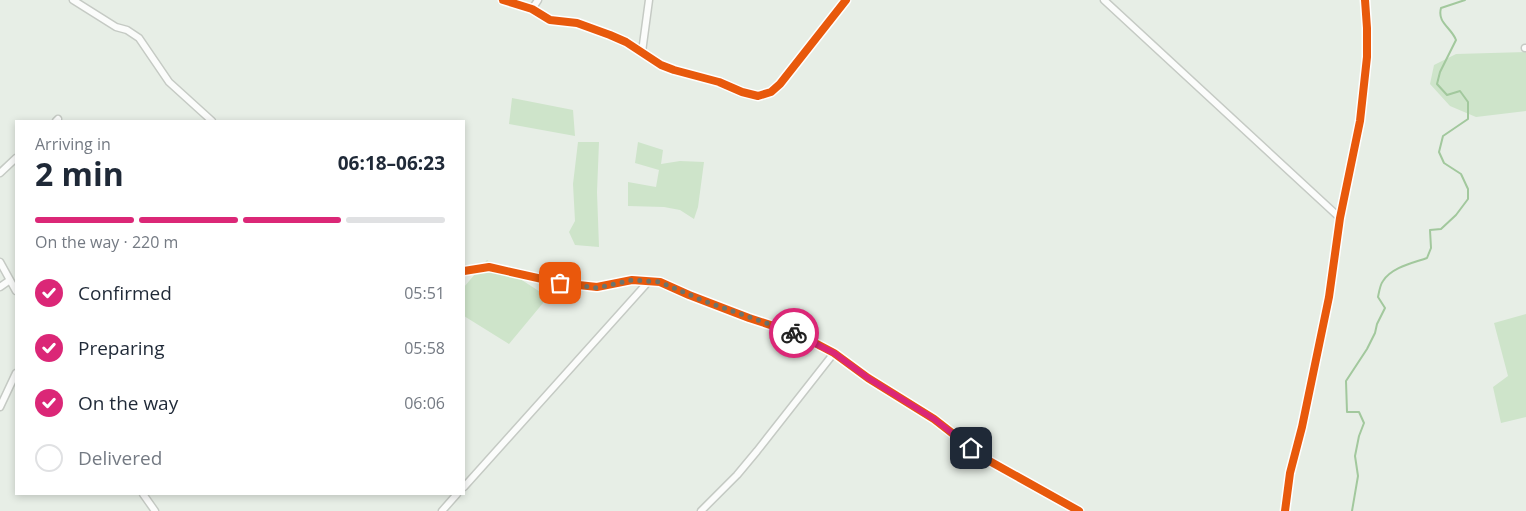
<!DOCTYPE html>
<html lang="en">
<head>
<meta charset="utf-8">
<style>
	body { margin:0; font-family:"Open Sans",sans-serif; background:#f6f6f7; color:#1f2937; height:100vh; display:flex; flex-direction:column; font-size:19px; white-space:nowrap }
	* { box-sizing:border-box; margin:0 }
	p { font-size:16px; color:#747a83 }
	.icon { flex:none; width:28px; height:28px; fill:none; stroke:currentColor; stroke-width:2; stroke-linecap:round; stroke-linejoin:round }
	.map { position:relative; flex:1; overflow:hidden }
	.panel { position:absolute; left:15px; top:120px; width:450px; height:375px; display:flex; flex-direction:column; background:#fff; border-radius:0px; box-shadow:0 2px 8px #0003 }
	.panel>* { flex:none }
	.pin { position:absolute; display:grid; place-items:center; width:42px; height:42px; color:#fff; margin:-21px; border-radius:10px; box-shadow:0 2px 8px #0006 }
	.courier { position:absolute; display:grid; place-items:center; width:50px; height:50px; margin:-25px; border:4px solid #db2777; border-radius:50%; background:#fff; color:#222; box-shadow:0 1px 6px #0007 }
	.head em { font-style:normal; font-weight:700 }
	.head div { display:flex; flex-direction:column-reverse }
	.head { display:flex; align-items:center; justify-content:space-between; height:85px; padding:0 20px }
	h1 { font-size:32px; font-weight:700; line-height:38px }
	.bar { display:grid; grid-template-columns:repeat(4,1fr); gap:8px 5px; align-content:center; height:60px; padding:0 20px }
	.bar i { height:6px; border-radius:4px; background:#e0e1e3 }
	.bar .on { background:#db2777 }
	.bar p { grid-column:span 4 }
	ol { padding:0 20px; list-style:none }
	li { display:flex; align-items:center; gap:15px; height:55px }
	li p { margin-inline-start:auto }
	li .icon { padding:5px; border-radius:50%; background:#db2777; color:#fff; stroke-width:4 }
	li:last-child { color:#747a83 }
	li i { width:28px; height:28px; border:2px solid #e0e1e3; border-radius:50% }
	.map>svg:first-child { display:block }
	.green { fill:#cee4ca }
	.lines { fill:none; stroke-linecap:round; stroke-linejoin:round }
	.stream { stroke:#a2c89d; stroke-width:2 }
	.minor-casing { stroke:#c5cac4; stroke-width:9 }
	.minor { stroke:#fbfcfb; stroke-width:6 }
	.cycleway-casing { stroke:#fff; stroke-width:11 }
	.cycleway { stroke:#e8590c; stroke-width:8 }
	.done { stroke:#6d736c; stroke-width:5; stroke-dasharray:0 9 }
	.route { stroke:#db2777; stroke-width:6 }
</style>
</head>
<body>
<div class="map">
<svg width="1526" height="511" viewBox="0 0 1526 511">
	<rect width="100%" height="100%" fill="#e7eee6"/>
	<!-- green -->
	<path class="green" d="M1526,52v59l-50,6 -26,-11 -20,-22 4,-19 22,-11z
		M512,98l61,12 2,26 -66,-12z
		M578,142h21l-2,50 2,55 -24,-2 -6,-13 6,-11 -2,-37z
		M638,142l25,8 -2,14 19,-3 24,1 -6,45 -4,12 -14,-9 -16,-3 -36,-1v-24l28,5 3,-17 -24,-7z
		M487,260l24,13 37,24 -39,47 -45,-28v-29z
		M1526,314v103l-25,6 -8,-36 15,-11 -14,-53z"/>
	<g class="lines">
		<!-- stream -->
		<path class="stream" d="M1352,511l6,-35 -3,-20 4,-20 5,-13 -5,-11h-12l-1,-31 21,-32 8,-16 2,-9 8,-16 -7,-11c1,-5 2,-12 5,-16 9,-14 30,-18 44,-23l4,-10 -1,-18 11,-1 15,-14 12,-16v-10l-7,-15 -17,-11 -5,-11 4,-16 25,-17v-17l-8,-11 -13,4 -10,-11 3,-12 16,-32c-5,-13 -19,-17 -15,-32l24,-8"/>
		<defs>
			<path id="minor" d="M73,0l43,27 11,3 12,8 30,44 43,39
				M503,0l29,9 18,11 27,3 33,12 16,7 35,23 13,5 45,12 23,10 16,4 13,-4 9,-8 66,-84
				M1104,0l236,218
				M532,9l6,-9
				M1525,48h1
				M642,52l7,-52
				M56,121l2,-2
				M0,173l16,-15
				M0,262l16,29
				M464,271l25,-4 71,16 37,4 35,-7 28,2 29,13 60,23 49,16 36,19 34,25 66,41 50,39 95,53
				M0,287l10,-7
				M0,407l16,-34
				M464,487l185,-206
				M143,494l12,17
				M442,511l15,-17
				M701,511l36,-36 20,-24 77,-98
				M1285,511l5,-38 12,-46 27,-130 11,-79 20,-97 7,-64v-29l-2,-28"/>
		</defs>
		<!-- minor casing -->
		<use href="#minor" class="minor-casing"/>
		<!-- minor -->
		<use href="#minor" class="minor"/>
		<defs>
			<path id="cycleway" d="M503,0l29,9 18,11 27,3 33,12 16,7 35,23 13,5 45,12 23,10 16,4 13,-4 9,-8 66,-84
				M464,271l25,-4 71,16 37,4 35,-7 28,2 29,13 60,23 49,16 36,19 34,25 66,41 50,39 95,53
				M1285,511l5,-38 12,-46 27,-130 11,-79 20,-97 7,-64v-29l-2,-28"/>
		</defs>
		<!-- cycleway casing -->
		<use href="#cycleway" class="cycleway-casing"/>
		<!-- cycleway -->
		<use href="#cycleway" class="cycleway"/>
	</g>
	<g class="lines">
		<!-- done -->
		<path class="done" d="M560,283l37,5 35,-8 28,2 44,19 90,32"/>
		<!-- route -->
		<path class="route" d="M794,333l40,20 34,25 66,41 37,29"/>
	</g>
</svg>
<div class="pin" style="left:560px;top:283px;background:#ea580c"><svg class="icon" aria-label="bag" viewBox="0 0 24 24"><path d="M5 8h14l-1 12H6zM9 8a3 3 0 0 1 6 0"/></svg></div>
<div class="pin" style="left:971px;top:448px;background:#1f2937"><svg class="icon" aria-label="home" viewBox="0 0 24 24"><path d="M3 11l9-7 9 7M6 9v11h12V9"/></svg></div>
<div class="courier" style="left:794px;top:333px"><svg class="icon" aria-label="bike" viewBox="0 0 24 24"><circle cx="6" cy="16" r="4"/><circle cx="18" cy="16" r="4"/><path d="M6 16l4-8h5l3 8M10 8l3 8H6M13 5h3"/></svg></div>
<section class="panel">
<div class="head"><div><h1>2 min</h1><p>Arriving in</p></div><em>06:18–06:23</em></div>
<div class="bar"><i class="on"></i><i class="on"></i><i class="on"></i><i></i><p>On the way · 220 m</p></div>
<ol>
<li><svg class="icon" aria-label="check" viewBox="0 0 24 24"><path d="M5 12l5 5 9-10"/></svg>Confirmed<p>05:51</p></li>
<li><svg class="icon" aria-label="check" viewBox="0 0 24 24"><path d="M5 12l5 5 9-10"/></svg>Preparing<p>05:58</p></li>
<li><svg class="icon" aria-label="check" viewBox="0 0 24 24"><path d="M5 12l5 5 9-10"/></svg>On the way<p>06:06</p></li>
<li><i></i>Delivered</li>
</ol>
</section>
</div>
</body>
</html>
